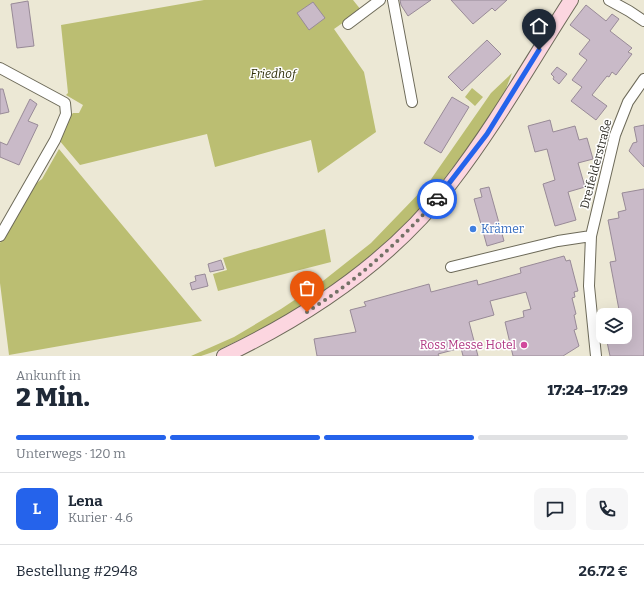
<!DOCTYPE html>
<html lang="de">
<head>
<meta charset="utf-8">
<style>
	body { margin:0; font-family:Bitter,serif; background:#f6f6f7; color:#1f2937; height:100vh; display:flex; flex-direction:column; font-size:15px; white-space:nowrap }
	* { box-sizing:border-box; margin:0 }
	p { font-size:13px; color:#747a83 }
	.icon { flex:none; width:22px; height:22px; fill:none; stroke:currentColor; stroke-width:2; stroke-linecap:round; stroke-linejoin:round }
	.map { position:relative; height:356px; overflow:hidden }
	.side { display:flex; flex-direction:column; background:#fff; flex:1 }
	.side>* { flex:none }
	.fabs { position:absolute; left:596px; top:308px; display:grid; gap:8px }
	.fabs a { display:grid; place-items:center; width:36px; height:36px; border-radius:8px; background:#fff; box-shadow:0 4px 16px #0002; font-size:20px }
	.pin { position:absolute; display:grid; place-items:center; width:34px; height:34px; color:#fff; margin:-41px -17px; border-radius:50% 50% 50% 0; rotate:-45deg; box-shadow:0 0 4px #0007 }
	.pin .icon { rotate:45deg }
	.courier { position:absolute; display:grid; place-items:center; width:40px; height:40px; margin:-20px; border:3px solid #2563eb; border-radius:50%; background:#fff; color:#222; box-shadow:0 1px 5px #0007 }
	.head em { font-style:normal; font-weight:800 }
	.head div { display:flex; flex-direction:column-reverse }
	.head { display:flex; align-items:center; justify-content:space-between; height:68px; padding:0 16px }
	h1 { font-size:26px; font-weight:800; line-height:30px }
	.bar { display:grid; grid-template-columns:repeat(4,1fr); gap:6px 4px; align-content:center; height:48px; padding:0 16px }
	.bar i { height:5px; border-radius:3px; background:#e0e1e3 }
	.bar .selected { background:#2563eb }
	.bar p { grid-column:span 4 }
	.line { display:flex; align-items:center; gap:10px; padding:0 16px; border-top:1px solid #e0e1e3 }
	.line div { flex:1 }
	.round { display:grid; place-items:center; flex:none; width:42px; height:42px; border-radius:8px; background:#f6f6f7 }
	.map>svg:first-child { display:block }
	.green { fill:#bbbe72 }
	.building { fill:#c9bac8; stroke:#988a97 }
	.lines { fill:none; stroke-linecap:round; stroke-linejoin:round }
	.street-casing { stroke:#6d6a59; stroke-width:12 }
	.secondary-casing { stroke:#6d6a59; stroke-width:16 }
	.street { stroke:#fff; stroke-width:10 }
	.secondary { stroke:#fcd6e0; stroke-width:14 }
	.done { stroke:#737166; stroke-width:4; stroke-dasharray:0 7.2 }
	.route { stroke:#2563eb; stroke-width:5 }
	.shop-dot { fill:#3f7fe0; stroke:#fff; stroke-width:1.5 }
	.hotel-dot { fill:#d1479c; stroke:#fff; stroke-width:1.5 }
	.labels { text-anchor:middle; stroke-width:3; stroke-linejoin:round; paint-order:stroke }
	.park-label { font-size:12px; font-style:italic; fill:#2e2f08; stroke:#fff }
	.street-label { font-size:12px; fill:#32312a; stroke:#fff }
	.shop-label { font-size:12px; fill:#366cbe; stroke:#fff; text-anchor:start }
	.hotel-label { font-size:12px; fill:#b23c85; stroke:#fff; text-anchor:end }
</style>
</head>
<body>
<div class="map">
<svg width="644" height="356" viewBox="0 0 644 356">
	<rect width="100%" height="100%" fill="#ece8d5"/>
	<!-- green -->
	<path class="green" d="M204,0h149l8,10 -27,19 30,43 12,60 -58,41 -7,-33 -96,27 -8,-33 -127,31 -21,-25 12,-25 2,-2h6l4,-8 -17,-10 2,-2 -7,-68z
		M512,73l-8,21 -21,33 -61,81 -26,30 -33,28 -82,54 -65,31 -15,5h-10l43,-19 47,-28 42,-28 48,-38 56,-58 64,-92z
		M472,88l11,9 -8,9 -10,-9z
		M59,149l143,172 -193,34 -9,-72v-40l26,-52 16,-12z
		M325,229l6,33 -113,29 -5,-17 14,-4 -4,-12z"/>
	<!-- building -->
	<path class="building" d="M400,0h31l-23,16 -7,-11z
		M451,0h56l-12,11 -3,-3 -19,16z
		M28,1l6,45 -17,2 -6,-44z
		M313,2l12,16 -16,12 -12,-17z
		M586,5l20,16 6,-7 7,5 -9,12 22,17 -4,4 4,2 -16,21 -4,-3 -3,5 -2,-1 -15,19 15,11 -11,14 -25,-19 11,-14 -10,-7 15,-20 -8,-6 11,-14 -20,-15z
		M487,40l14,14 -39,37 -14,-14z
		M557,67l10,7 -8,10 -6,-5 1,-2 -3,-3z
		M0,89h3l6,23 -9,2z
		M452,97l17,10 -28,46 -17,-10z
		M30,99l7,5 -9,17 10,4 -19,40 -19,-8v-15l7,3z
		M550,120l3,12 22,-6 4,14 8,-2 6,21 -15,4 7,24 -17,5 8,28 -21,6 -12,-42 12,-4 -8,-31 -12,3 -7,-26z
		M644,125v42l-15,-16 4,-8 4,-1 -3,-15z
		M489,187l15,54 -17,5 -13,-47 8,-2 -2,-8z
		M644,189v167h-34l-4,-19h19v-22h-5l-10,-53 6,-1 -8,-41 11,-2 -1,-6 8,-2 -4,-17z
		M564,256l2,5 4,-1 8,31 -4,1 1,5 -3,1 4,16 -2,1 3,14 -3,1 5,16 -16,10h-50l-8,-34 19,-5 -1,-6 8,-2 -5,-17 -36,9 4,14 -25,7 9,34h-15l-2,-8 -23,6 1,2h-122l-3,-17 42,-7 -6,-22 16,-4 -2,-4 65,-18 2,8 46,-12 1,5 43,-12 -1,-5z
		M221,260l3,9 -14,3 -2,-8z
		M205,274l3,12 -16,4 -2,-7 6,-2 -1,-5z"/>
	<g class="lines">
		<defs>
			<path id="street" d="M393,0l19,102
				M609,0l20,11 15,10
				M348,24l32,-24
				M0,68l65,35 1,11 -11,26 -55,96
				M451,267l107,-26 33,-5
				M596,356l-7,-70 2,-50 24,-101 13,-33 16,-23"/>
			<path id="secondary" d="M224,356c86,-41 167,-95 226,-172 45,-58 81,-122 121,-184"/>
		</defs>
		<!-- street casing -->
		<use href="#street" class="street-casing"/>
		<!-- secondary casing -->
		<use href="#secondary" class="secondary-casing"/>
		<!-- street -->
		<use href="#street" class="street"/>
		<!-- secondary -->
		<use href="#secondary" class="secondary"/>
	</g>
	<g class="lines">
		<!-- done -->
		<path class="done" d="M307,312c49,-31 92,-69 130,-113"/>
		<!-- route -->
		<path class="route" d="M437,199l50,-65 52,-84"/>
	</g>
	<!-- markers -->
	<circle class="shop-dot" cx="473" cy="229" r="4"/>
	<circle class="hotel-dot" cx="524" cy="345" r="4"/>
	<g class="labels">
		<!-- park labels -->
		<g class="park-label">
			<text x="273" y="78">Friedhof</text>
		</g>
		<!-- street labels -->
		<g class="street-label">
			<text transform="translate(596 164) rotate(-75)" y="4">Dreifelderstraße</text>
		</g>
		<!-- shop labels -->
		<g class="shop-label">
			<text x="481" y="233">Krämer</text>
		</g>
		<!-- hotel labels -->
		<g class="hotel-label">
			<text x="516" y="349">Ross Messe Hotel</text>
		</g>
	</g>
</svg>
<div class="fabs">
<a><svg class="icon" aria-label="layers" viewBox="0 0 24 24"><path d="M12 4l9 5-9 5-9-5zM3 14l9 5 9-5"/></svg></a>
</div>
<div class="pin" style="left:307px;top:312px;background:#ea580c"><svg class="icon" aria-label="bag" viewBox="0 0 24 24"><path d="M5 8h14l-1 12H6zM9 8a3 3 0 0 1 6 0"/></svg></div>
<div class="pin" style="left:539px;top:50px;background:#1f2937"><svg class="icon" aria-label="home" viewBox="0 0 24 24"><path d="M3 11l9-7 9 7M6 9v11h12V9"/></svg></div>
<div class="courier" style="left:437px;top:199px"><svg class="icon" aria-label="car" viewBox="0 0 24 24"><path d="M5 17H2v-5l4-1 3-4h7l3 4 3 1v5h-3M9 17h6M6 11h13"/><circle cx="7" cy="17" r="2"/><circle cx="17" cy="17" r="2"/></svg></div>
</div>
<section class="side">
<div class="head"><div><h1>2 Min.</h1><p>Ankunft in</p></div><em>17:24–17:29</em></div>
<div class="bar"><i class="selected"></i><i class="selected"></i><i class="selected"></i><i></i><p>Unterwegs · 120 m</p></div>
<div class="line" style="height:72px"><b class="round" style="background:#2563eb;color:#fff">L</b><div><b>Lena</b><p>Kurier · 4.6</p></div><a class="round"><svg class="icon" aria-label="chat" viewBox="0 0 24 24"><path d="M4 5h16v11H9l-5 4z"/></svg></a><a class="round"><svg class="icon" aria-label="phone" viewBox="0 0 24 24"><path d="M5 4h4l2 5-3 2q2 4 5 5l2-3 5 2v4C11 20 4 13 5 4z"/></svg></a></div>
<div class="line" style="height:52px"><div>Bestellung #2948</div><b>26.72 €</b></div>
</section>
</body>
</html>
